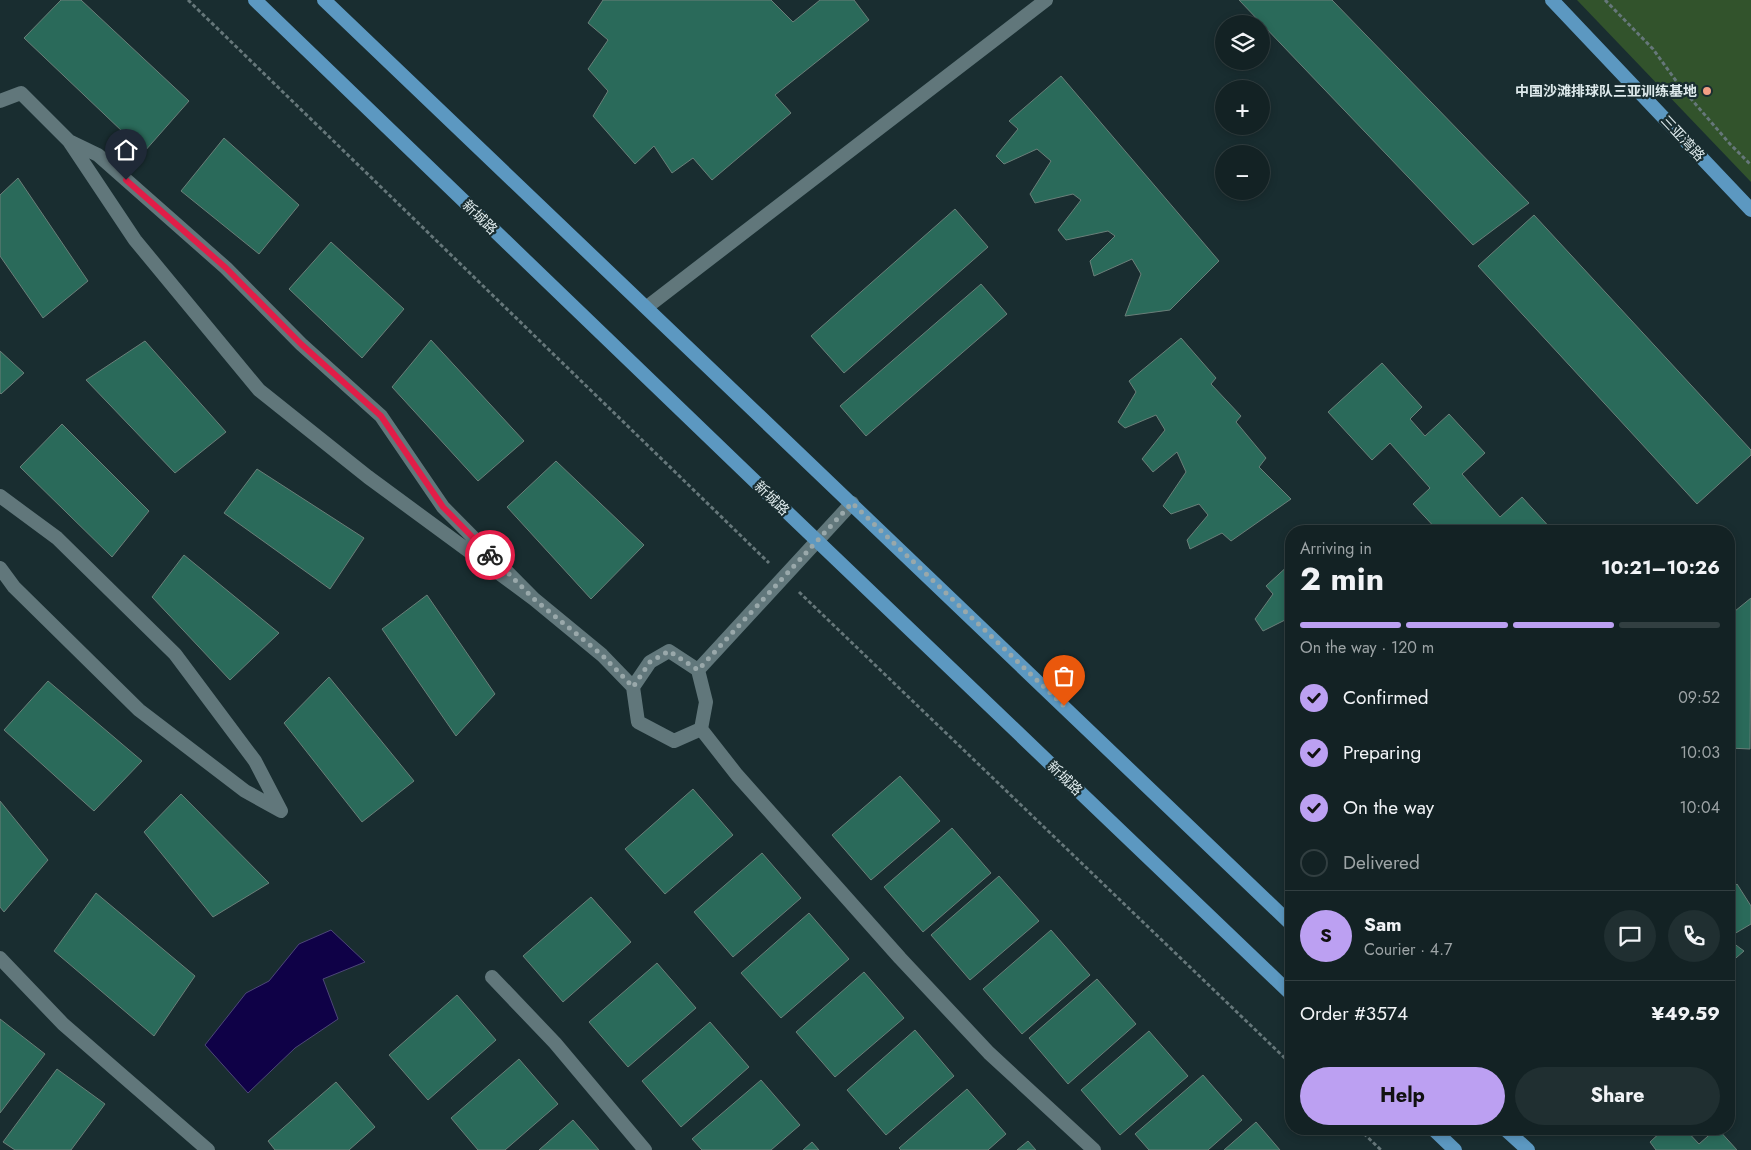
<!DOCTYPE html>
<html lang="en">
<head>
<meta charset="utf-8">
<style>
	body { margin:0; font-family:Jost,"Noto Sans SC",sans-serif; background:#202f31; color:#f1f3f6; height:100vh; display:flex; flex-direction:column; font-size:19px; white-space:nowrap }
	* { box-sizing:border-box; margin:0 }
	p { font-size:16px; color:#9da4a6 }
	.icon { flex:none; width:28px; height:28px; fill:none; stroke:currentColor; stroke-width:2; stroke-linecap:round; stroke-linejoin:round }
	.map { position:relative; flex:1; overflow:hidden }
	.details { position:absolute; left:1285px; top:525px; width:450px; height:610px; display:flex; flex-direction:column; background:#132224; border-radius:20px; box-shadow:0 2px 8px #0003,0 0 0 1px #323f41 }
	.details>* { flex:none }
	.fabs { position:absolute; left:1215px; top:15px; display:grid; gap:10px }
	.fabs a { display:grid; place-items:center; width:55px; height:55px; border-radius:50%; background:#132224; box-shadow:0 2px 8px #0003,0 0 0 1px #323f41; font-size:25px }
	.pin { position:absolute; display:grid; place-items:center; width:42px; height:42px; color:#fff; margin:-51px -21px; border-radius:50% 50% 50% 0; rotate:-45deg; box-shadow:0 0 5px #0007 }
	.pin .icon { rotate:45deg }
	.courier { position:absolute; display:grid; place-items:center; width:50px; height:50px; margin:-25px; border:4px solid #e11d48; border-radius:50%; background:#fff; color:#222; box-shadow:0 1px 6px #0007 }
	.headline em { font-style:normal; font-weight:700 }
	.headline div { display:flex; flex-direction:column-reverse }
	.headline { display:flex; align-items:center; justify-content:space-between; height:85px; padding:0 15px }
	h1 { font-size:32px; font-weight:700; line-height:38px }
	.bar { display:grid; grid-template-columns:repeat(4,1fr); gap:8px 5px; align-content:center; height:60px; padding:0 15px }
	.bar i { height:6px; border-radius:4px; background:#323f41 }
	.bar .on { background:#bca0f2 }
	.bar p { grid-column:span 4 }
	.line { display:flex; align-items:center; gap:12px; padding:0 15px; border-top:1px solid #323f41 }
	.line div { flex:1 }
	.round { display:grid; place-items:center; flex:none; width:52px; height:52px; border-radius:26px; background:#202f31 }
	ol { padding:0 15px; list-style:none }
	li { display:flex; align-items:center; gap:15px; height:55px }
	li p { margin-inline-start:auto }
	li .icon { padding:5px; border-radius:50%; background:#bca0f2; color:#111; stroke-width:4 }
	li:last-child { color:#9da4a6 }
	li i { width:28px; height:28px; border:2px solid #323f41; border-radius:50% }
	.cta { display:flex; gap:10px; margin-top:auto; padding:10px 15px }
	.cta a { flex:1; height:58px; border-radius:30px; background:#bca0f2; color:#111; font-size:20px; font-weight:700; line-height:58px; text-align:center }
	.cta a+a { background:#202f31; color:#f1f3f6 }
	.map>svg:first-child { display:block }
	.green { fill:#32532c }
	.water { fill:#0f0147; stroke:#4d4778 }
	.building { fill:#2a6a5a; stroke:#6a7f79 }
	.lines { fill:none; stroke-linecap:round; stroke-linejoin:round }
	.path { stroke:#66777a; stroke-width:3; stroke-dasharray:4 2.5; stroke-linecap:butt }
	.service { stroke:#61777b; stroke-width:14 }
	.minor { stroke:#61777b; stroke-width:14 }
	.primary { stroke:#5c98c1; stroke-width:14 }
	.done { stroke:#99a8aa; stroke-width:5; stroke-dasharray:0 9 }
	.route { stroke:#e11d48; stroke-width:6 }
	.poi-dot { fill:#f39f84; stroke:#192d30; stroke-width:2 }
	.labels { text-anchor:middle; stroke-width:4.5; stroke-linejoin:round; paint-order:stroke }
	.poi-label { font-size:14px; font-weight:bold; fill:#deeaec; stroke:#192d30; text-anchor:end }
	.street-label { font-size:14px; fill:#deeaec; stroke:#192d30 }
</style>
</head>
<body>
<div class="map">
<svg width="1751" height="1150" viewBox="0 0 1751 1150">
	<rect width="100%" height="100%" fill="#192d30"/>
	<!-- green -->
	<path class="green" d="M1577,0h174v182z"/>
	<!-- water -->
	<path class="water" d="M331,930l34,32 -42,17 15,40 -43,29 -47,45 -43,-48 41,-52 23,-12 30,-37z"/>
	<!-- building -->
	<path class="building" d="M61,0h20l108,101 -45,51 -120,-114z
		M603,0h168l22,22 27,-22h34l15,20 -94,75 16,18 -79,67 -19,-22 -21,15 -18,-27 -19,18 -42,-48 15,-25 -20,-22 20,-29 -20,-17z
		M1239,0h93l197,203 -56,42z
		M1061,76l158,185 -49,49 -45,6 16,-42 -9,-15 -38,17 -4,-15 25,-25 -7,-5 -42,9 -8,-10 23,-30 -8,-6 -38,9 -5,-9 21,-33 -14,-12 -33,15 -8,-8 22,-27 -9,-8z
		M224,138l75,67 -40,49 -78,-63z
		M18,178l70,103 -45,37 -43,-62v-61z
		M955,209l33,38 -144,126 -33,-37z
		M1534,215l217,235v5l-54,49 -219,-238z
		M331,242l73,67 -42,49 -73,-69z
		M981,284l26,30 -141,122 -26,-30z
		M1181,338l35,40 -5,6 30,32 -5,6 30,36 -7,9 32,32 -60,42 -9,-8 -32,16 -3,-9 21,-25 -9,-11 -28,10 -8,-8 23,-34 -9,-20 -24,20 -11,-13 23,-29 -9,-15 -31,13 -7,-6 18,-30 -7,-11z
		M431,340l93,101 -46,40 -86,-94z
		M145,341l81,91 -51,41 -89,-93z
		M0,351l24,22 -23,21 -1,-1z
		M1382,363l40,44 -12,12 15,17 24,-22 36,39 -23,21 38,43 22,-20 31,34h-115l-25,-27 17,-16 -40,-45 -18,17 -44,-48z
		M62,424l87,87 -37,46 -92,-90z
		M556,461l88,84 -53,54 -84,-92z
		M257,469l107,69 -34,51 -106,-76z
		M184,555l95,78 -49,47 -78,-83z
		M1291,563v54l-28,14 -8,-12 18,-25 -7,-8z
		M427,595l68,99 -39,42 -74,-107z
		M1751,598l-1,151 -21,-1v-136l6,-1z
		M329,677l85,104 -52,41 -78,-99z
		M48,681l94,80 -48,50 -90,-81z
		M900,776l40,45 -69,59 -39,-45z
		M693,789l40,46 -68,59 -40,-45z
		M181,794l88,89 -56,34 -69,-85z
		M0,801l48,59 -44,52 -4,-5z
		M952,828l39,45 -68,59 -39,-45z
		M762,853l39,45 -68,59 -39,-45z
		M999,876l40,45 -69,59 -39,-45z
		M1737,884l14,22v18l-22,13v-46z
		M96,893l99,83 -41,60 -100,-85z
		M591,897l40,45 -68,60 -40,-46z
		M809,913l40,46 -68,59 -40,-45z
		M1051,930l39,45 -68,59 -39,-45z
		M1729,940l15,11 -15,13z
		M657,963l39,45 -68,59 -39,-45z
		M864,972l40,46 -69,59 -39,-45z
		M1097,979l39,45 -68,60 -39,-46z
		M457,995l39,45 -68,60 -39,-45z
		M0,1019l45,35 -45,59z
		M710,1022l39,45 -68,60 -39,-46z
		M915,1030l39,46 -68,59 -39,-45z
		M1149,1031l39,45 -68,59 -39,-45z
		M519,1059l39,45 -53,46h-27l-27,-32z
		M57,1069l48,35 -34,46h-56l-12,-8z
		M1203,1075l39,45 -34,30h-59l-14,-16z
		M761,1080l39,45 -29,25h-69l-10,-11z
		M336,1082l39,45 -26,23h-74l-7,-9z
		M967,1089l39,45 -18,16h-87l-2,-2z
		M573,1120l26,30h-60z
		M1256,1122l24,28h-56z
		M1664,1129h21l14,15 17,-15h2l19,21h-81l-6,-8z
		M1028,1141l8,9h-19z
		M812,1142l7,8h-16z"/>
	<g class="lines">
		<!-- path -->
		<path class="path" d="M188,0l581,563
			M1605,0l48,49 26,36 51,59 21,21
			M799,592l492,472
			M1359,1129l22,21"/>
		<!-- service -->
		<path class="service" d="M0,101l21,-8 48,48 66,99 124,150 109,87 166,122 -91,-92 -62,-91 -80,-72 -75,-76 -128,-113 -29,-14
			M0,496l57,42 118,116 80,107 26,50 -36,-20 -106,-81 -125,-123 -14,-19
			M534,599l68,56 31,32 5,35 36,19 27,-12 5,-27 -8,-32 -29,-19 -19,11 -17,25
			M698,670l154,-167
			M701,729l36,46 163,183 89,95 105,97
			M0,958l63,66 145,126
			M492,977l63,66 90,107"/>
		<!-- minor -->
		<path class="minor" d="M647,307l399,-307"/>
		<!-- primary -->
		<path class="primary" d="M255,0l510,491 526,503
			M324,0l967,924
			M1552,0l199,210
			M1433,1129l22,21
			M1505,1129l23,21"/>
	</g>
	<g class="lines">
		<!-- done -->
		<path class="done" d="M490,555l44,44 68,56 31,32 17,-25 19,-11 29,19 154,-167 212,203"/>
		<!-- route -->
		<path class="route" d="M126,180l100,88 75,76 80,72 62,91 47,48"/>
	</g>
	<!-- markers -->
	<circle class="poi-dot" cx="1707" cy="91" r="5"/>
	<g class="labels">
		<!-- poi labels -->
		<g class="poi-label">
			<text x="1697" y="96">中国沙滩排球队三亚训练基地</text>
		</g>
		<!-- street labels -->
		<g class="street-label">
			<text transform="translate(1683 138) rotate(47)" y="5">三亚湾路</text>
			<text transform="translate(480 217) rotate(44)" y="5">新城路</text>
			<text transform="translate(772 498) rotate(44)" y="5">新城路</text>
			<text transform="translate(1065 778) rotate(44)" y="5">新城路</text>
		</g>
	</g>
</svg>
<div class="fabs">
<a><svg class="icon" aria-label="layers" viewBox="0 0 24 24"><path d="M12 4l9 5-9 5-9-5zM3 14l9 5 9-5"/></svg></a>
<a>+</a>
<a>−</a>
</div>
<div class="pin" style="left:1064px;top:706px;background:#ea580c"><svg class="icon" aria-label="bag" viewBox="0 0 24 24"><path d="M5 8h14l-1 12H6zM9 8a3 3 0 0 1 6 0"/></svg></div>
<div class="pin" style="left:126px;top:180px;background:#1f2937"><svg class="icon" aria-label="home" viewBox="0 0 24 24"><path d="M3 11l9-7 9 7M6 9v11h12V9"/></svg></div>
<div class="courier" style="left:490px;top:555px"><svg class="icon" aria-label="bike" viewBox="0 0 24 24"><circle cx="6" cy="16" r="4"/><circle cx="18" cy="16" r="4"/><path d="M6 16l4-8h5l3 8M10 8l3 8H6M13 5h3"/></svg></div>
<section class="details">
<div class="headline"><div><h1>2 min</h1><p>Arriving in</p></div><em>10:21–10:26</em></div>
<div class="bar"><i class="on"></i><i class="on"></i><i class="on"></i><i></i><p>On the way · 120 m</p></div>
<ol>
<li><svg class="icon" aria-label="check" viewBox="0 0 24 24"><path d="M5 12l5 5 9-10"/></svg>Confirmed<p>09:52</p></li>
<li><svg class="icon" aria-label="check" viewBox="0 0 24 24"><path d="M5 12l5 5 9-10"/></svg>Preparing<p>10:03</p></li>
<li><svg class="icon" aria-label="check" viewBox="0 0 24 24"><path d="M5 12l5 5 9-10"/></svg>On the way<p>10:04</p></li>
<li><i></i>Delivered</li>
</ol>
<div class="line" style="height:90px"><b class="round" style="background:#bca0f2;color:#111">S</b><div><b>Sam</b><p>Courier · 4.7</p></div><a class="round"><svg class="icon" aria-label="chat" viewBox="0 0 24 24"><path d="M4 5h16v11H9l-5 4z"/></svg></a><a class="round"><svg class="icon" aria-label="phone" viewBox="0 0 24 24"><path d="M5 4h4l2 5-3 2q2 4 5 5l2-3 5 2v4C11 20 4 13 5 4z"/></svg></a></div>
<div class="line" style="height:65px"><div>Order #3574</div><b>¥49.59</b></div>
<div class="cta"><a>Help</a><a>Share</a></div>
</section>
</div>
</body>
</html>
